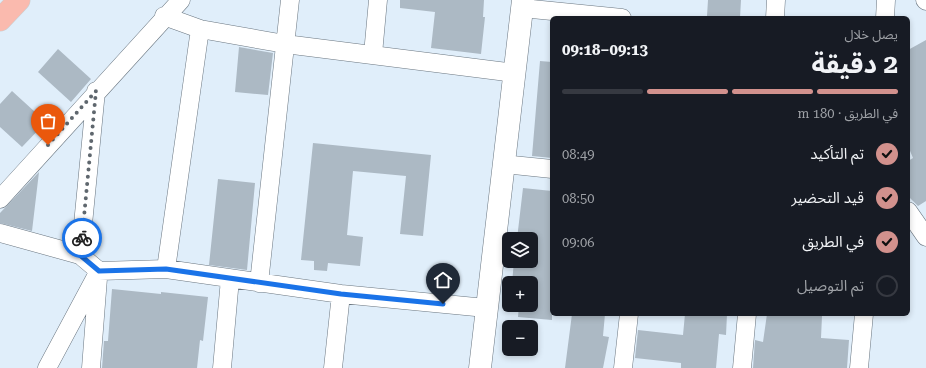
<!DOCTYPE html>
<html lang="ar">
<head>
<meta charset="utf-8">
<style>
	body { margin:0; font-family:"Roboto Serif","Noto Sans Arabic",serif; background:#20242c; color:#f1f3f6; direction:rtl; height:100vh; display:flex; flex-direction:column; font-size:15px; white-space:nowrap }
	* { box-sizing:border-box; margin:0 }
	p { font-size:13px; color:#9ea1a6 }
	.icon { flex:none; width:22px; height:22px; fill:none; stroke:currentColor; stroke-width:2; stroke-linecap:round; stroke-linejoin:round }
	.map { position:relative; flex:1; overflow:hidden; direction:ltr }
	.sheet { position:absolute; left:550px; top:16px; width:360px; height:300px; display:flex; flex-direction:column; background:#171b24; border-radius:6px; box-shadow:0 2px 6px #0003; direction:rtl }
	.sheet>* { flex:none }
	.controls { position:absolute; left:502px; top:232px; display:grid; gap:8px }
	.controls a { display:grid; place-items:center; width:36px; height:36px; border-radius:6px; background:#171b24; box-shadow:0 2px 6px #0003; font-size:20px }
	.pin { position:absolute; display:grid; place-items:center; width:34px; height:34px; color:#fff; margin:-41px -17px; border-radius:50% 50% 50% 0; rotate:-45deg; box-shadow:0 0 4px #0007 }
	.pin .icon { rotate:45deg }
	.courier { position:absolute; display:grid; place-items:center; width:40px; height:40px; margin:-20px; border:3px solid #1a73e8; border-radius:50%; background:#fff; color:#222; box-shadow:0 1px 5px #0007 }
	.headline em { font-style:normal; font-weight:700 }
	.headline div { display:flex; flex-direction:column-reverse }
	.headline { display:flex; align-items:center; justify-content:space-between; height:68px; padding:0 12px }
	h1 { font-size:26px; font-weight:700; line-height:30px }
	.bar { display:grid; grid-template-columns:repeat(4,1fr); gap:6px 4px; align-content:center; height:48px; padding:0 12px }
	.bar i { height:5px; border-radius:3px; background:#363941 }
	.bar .current { background:#d2918d }
	.bar p { grid-column:span 4 }
	ol { padding:0 12px; list-style:none }
	li { display:flex; align-items:center; gap:12px; height:44px }
	li p { margin-inline-start:auto }
	li .icon { padding:4px; border-radius:50%; background:#d2918d; color:#111; stroke-width:4 }
	li:last-child { color:#9ea1a6 }
	li i { width:22px; height:22px; border:2px solid #363941; border-radius:50% }
	.map>svg:first-child { display:block }
	.building { fill:#acb9c4 }
	.lines { fill:none; stroke-linecap:round; stroke-linejoin:round }
	.minor-casing { stroke:#6a7680; stroke-width:19 }
	.tertiary-casing { stroke:#6a7680; stroke-width:23 }
	.trunk-casing { stroke:#cdcecf; stroke-width:23 }
	.minor { stroke:#fff; stroke-width:18 }
	.tertiary { stroke:#fff; stroke-width:22 }
	.trunk { stroke:#fabaae; stroke-width:22 }
	.done { stroke:#5f676e; stroke-width:4; stroke-dasharray:0 7.2 }
	.route { stroke:#1a73e8; stroke-width:5 }
</style>
</head>
<body>
<div class="map">
<svg width="926" height="368" viewBox="0 0 926 368">
	<rect width="100%" height="100%" fill="#e0eefa"/>
	<!-- building -->
	<path class="building" d="M400,0h84l-1,17h2l-4,37 -50,-6 4,-36 -35,-4z
		M708,0h33l-1,18 -33,-2z
		M926,40v161l-8,5 -10,-10v-35l5,-3 -5,-12v-96z
		M239,47l34,6 -5,42 -33,-3z
		M58,49l33,30 -20,23 -33,-30z
		M540,61l12,1v96l-20,-2z
		M12,91l34,31 -24,25 -22,-20v-23z
		M313,143l118,12 -8,81 -23,-2 6,-58 -53,-5 -6,64 16,2 -3,29 -32,-3 -1,8 -13,-1v-9l-13,-1z
		M39,172l-7,59 -32,-8v-10z
		M218,179l37,4 -8,87 -38,-5z
		M523,188l29,3v129l-34,-3 1,-12h12v-22h-19l2,-22h17v-22h-14z
		M112,289l49,5v-2l47,5 -5,44 -3,-1 -3,28h-95l2,-27h4z
		M572,314h33l-2,22 6,1 -6,31h-38z
		M685,314h42l-1,21 -7,-1 -3,34h-35v-5l-46,-5 3,-28 45,5z
		M767,314l55,2 -1,22 28,2 -2,28h-94l2,-28 8,2z"/>
	<g class="lines">
		<defs>
			<path id="minor" d="M925,0l1,1
				M522,8l100,10
				M164,16l36,13 85,15 230,29
				M775,18l1,-18
				M885,18l1,-18
				M373,54l5,-54
				M503,164l49,5
				M0,199l181,-199
				M908,211l18,26
				M0,233l80,22 19,16 67,-2 175,25 145,14
				M80,255l16,-164
				M166,269l34,-240
				M259,283l31,-283
				M47,368l52,-97
				M91,368l7,-90
				M222,368l8,-89
				M333,368l8,-74
				M623,368l6,-54
				M742,368l5,-54
				M859,368l5,-54"/>
			<path id="tertiary" d="M480,368l43,-368"/>
			<path id="trunk" d="M0,20l19,-20"/>
		</defs>
		<!-- minor casing -->
		<use href="#minor" class="minor-casing"/>
		<!-- tertiary casing -->
		<use href="#tertiary" class="tertiary-casing"/>
		<!-- trunk casing -->
		<use href="#trunk" class="trunk-casing"/>
		<!-- minor -->
		<use href="#minor" class="minor"/>
		<!-- tertiary -->
		<use href="#tertiary" class="tertiary"/>
		<!-- trunk -->
		<use href="#trunk" class="trunk"/>
	</g>
	<g class="lines">
		<!-- done -->
		<path class="done" d="M48,145l48,-54 -14,147"/>
		<!-- route -->
		<path class="route" d="M82,238l-2,17 19,16 67,-2 175,25 102,10"/>
	</g>
</svg>
<div class="controls">
<a><svg class="icon" aria-label="layers" viewBox="0 0 24 24"><path d="M12 4l9 5-9 5-9-5zM3 14l9 5 9-5"/></svg></a>
<a>+</a>
<a>−</a>
</div>
<div class="pin" style="left:48px;top:145px;background:#ea580c"><svg class="icon" aria-label="bag" viewBox="0 0 24 24"><path d="M5 8h14l-1 12H6zM9 8a3 3 0 0 1 6 0"/></svg></div>
<div class="pin" style="left:443px;top:304px;background:#1f2937"><svg class="icon" aria-label="home" viewBox="0 0 24 24"><path d="M3 11l9-7 9 7M6 9v11h12V9"/></svg></div>
<div class="courier" style="left:82px;top:238px"><svg class="icon" aria-label="bike" viewBox="0 0 24 24"><circle cx="6" cy="16" r="4"/><circle cx="18" cy="16" r="4"/><path d="M6 16l4-8h5l3 8M10 8l3 8H6M13 5h3"/></svg></div>
<section class="sheet">
<div class="headline"><div><h1>2 دقيقة</h1><p>يصل خلال</p></div><em>09:13–09:18</em></div>
<div class="bar"><i class="current"></i><i class="current"></i><i class="current"></i><i></i><p>في الطريق · 180 m</p></div>
<ol>
<li><svg class="icon" aria-label="check" viewBox="0 0 24 24"><path d="M5 12l5 5 9-10"/></svg>تم التأكيد<p>08:49</p></li>
<li><svg class="icon" aria-label="check" viewBox="0 0 24 24"><path d="M5 12l5 5 9-10"/></svg>قيد التحضير<p>08:50</p></li>
<li><svg class="icon" aria-label="check" viewBox="0 0 24 24"><path d="M5 12l5 5 9-10"/></svg>في الطريق<p>09:06</p></li>
<li><i></i>تم التوصيل</li>
</ol>
</section>
</div>
</body>
</html>
